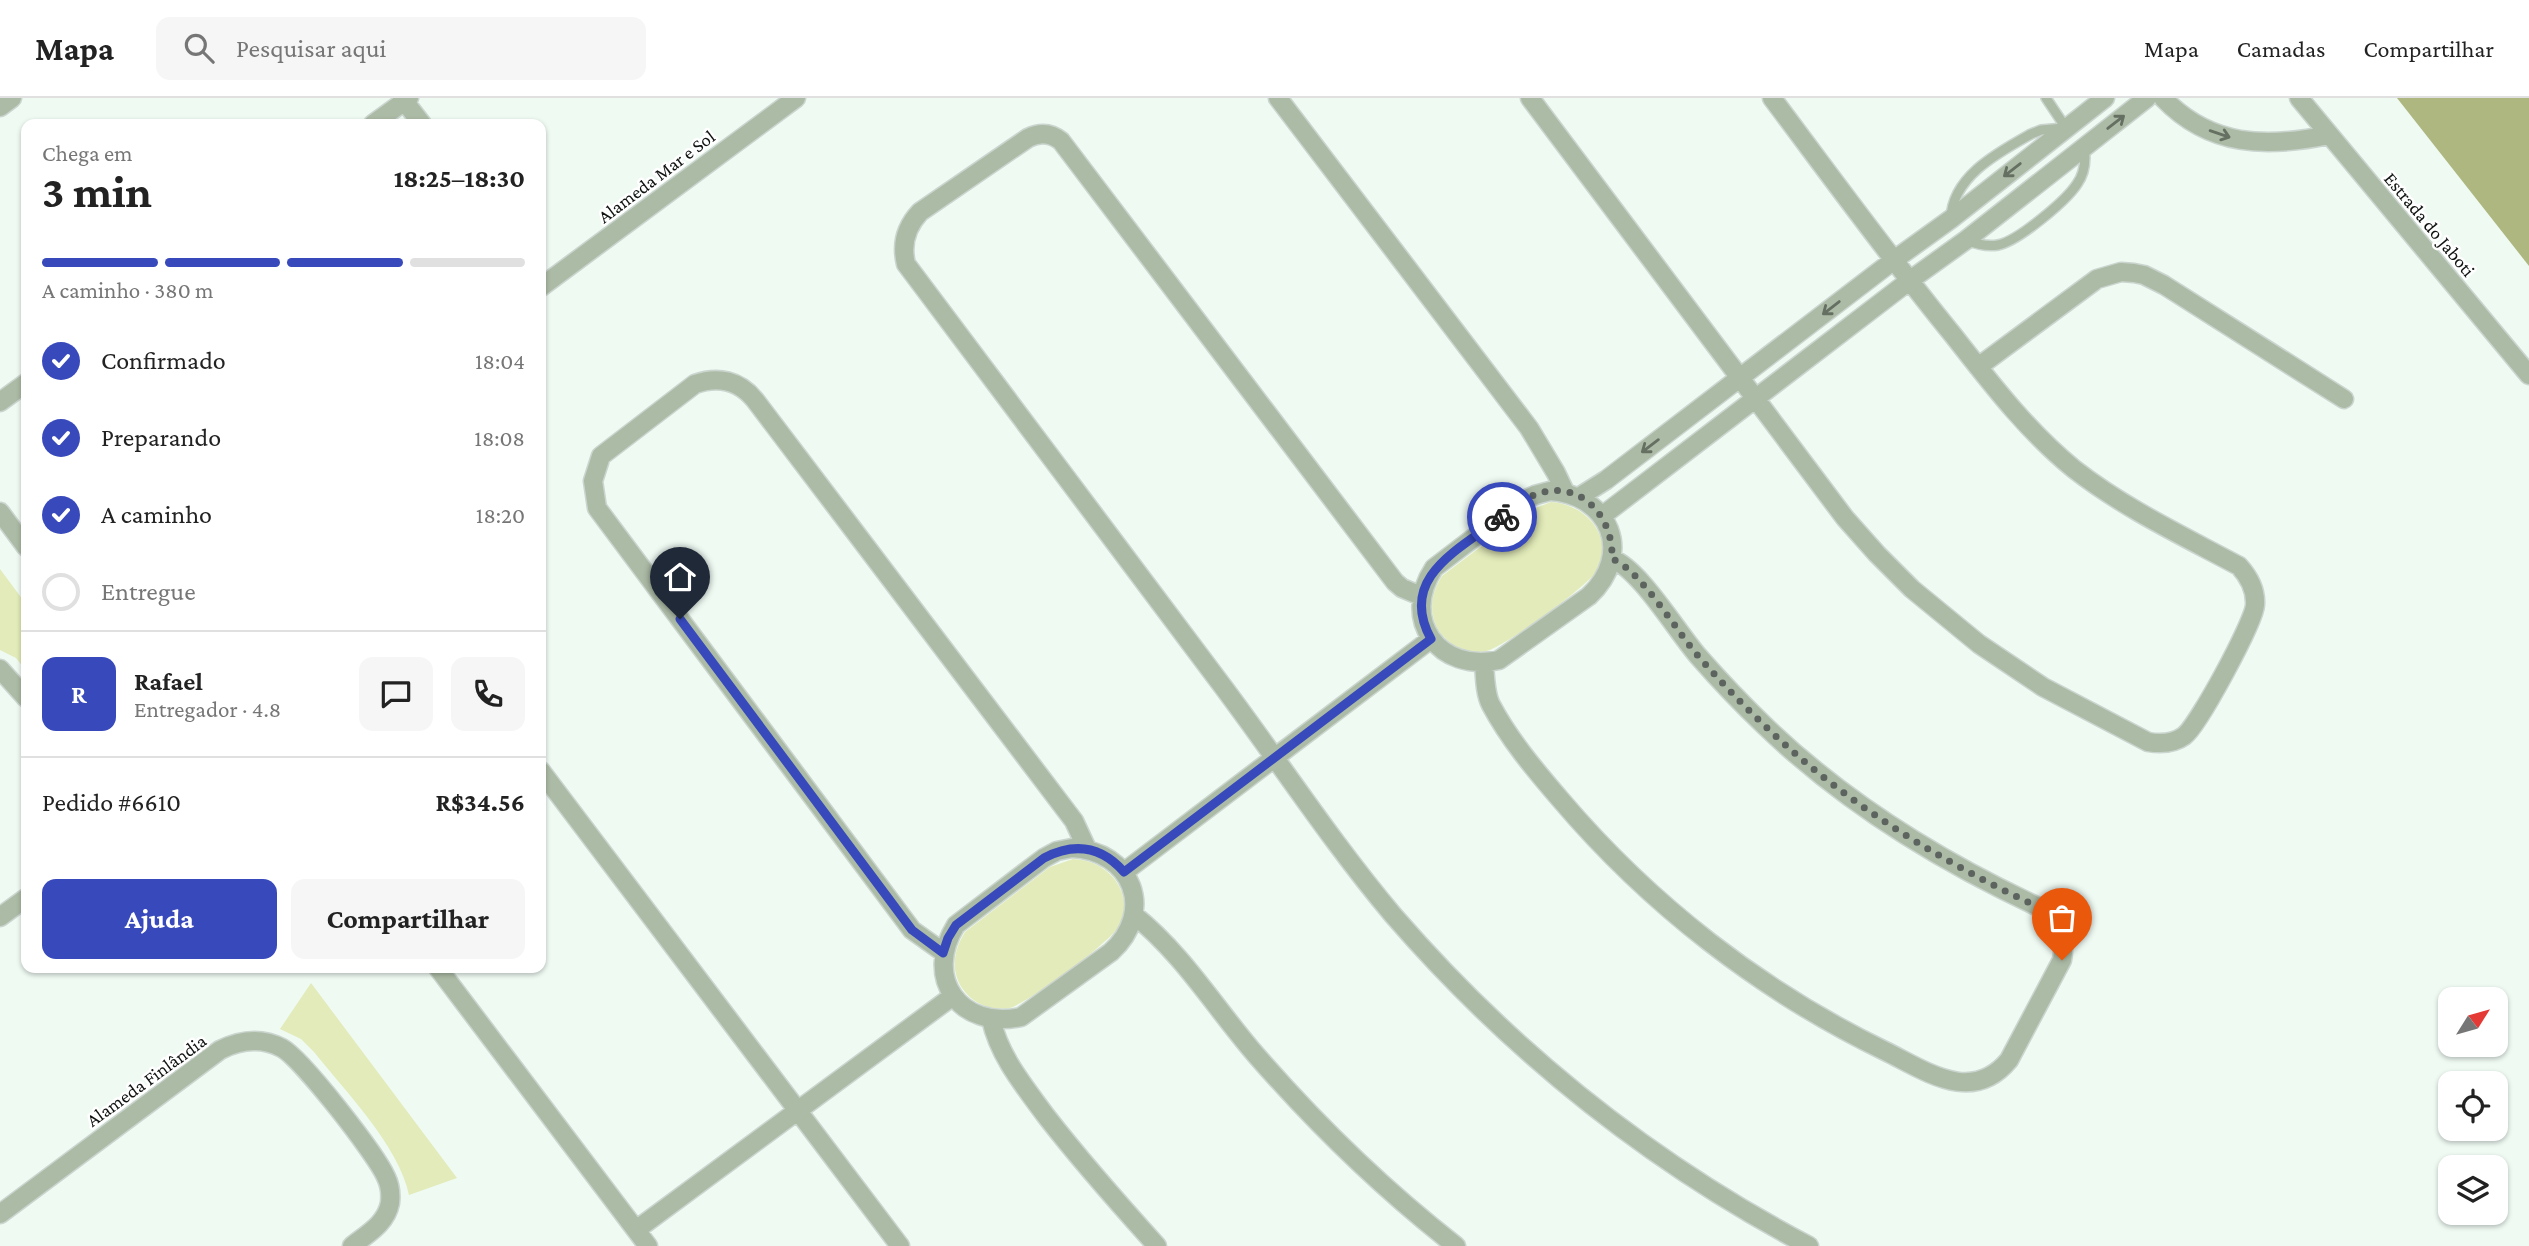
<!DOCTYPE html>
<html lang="pt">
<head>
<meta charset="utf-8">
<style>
	body { margin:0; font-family:"Crimson Pro",serif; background:#f6f6f6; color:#222; height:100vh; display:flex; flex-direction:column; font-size:26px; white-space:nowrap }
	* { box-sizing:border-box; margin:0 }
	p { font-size:23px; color:#767676 }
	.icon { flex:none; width:38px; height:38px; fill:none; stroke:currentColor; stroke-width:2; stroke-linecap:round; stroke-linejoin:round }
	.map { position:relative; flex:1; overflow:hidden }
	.sheet { position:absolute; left:21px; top:21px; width:525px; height:854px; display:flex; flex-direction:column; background:#fff; border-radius:14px; box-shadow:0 2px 5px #0004 }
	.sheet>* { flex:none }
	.needle { width:46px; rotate:53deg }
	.fabs { position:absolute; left:2438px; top:889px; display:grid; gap:14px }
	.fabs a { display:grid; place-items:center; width:70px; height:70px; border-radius:14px; background:#fff; box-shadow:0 2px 5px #0004; font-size:35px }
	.pin { position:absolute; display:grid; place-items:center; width:60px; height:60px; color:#fff; margin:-72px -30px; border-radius:50% 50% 50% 0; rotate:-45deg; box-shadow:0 0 7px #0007 }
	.pin .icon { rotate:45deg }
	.courier { position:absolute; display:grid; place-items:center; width:70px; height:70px; margin:-35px; border:5px solid #3749bb; border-radius:50%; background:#fff; color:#222; box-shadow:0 2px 9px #0007 }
	.headline em { font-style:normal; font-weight:700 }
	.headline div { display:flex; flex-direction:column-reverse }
	.headline { display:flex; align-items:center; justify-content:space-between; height:119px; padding:0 21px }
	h1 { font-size:46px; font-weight:700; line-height:52px }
	.bar { display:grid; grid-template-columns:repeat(4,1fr); gap:10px 7px; align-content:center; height:84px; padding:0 21px }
	.bar i { height:9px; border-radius:5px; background:#e0e0e0 }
	.bar .active { background:#3749bb }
	.bar p { grid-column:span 4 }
	.line { display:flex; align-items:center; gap:18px; padding:0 21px; border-top:2px solid #e0e0e0 }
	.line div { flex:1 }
	.round { display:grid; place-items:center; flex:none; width:74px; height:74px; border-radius:14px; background:#f6f6f6 }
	ol { padding:0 21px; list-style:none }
	li { display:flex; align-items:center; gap:21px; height:77px }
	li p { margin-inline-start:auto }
	li .icon { padding:7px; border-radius:50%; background:#3749bb; color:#fff; stroke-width:4 }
	li:last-child { color:#767676 }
	li i { width:38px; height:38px; border:4px solid #e0e0e0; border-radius:50% }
	.primary-button { display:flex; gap:14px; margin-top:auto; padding:14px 21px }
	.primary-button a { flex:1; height:80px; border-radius:14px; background:#3749bb; color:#fff; font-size:28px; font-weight:700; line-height:80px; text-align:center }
	.primary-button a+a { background:#f6f6f6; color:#222 }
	header { display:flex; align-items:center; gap:42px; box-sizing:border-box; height:98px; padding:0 35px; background:#fff; border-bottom:2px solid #e0e0e0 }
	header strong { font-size:33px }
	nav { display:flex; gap:38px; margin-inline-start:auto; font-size:24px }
	.search { width:490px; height:63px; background:#f6f6f6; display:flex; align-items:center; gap:18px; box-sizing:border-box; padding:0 24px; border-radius:14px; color:#767676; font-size:26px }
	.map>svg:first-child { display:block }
	.green { fill:#e2ebb9 }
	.forest { fill:#aeb780 }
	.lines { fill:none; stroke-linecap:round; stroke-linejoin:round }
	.service-casing { stroke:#cbd5cf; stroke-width:12 }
	.minor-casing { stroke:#cbd5cf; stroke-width:21 }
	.service { stroke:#acbba6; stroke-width:9 }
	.minor { stroke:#acbba6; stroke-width:18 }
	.oneway { stroke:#656f62 }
	.done { stroke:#5d645f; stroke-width:7; stroke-dasharray:0 12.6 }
	.route { stroke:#3749bb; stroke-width:9 }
	.labels { text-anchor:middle; stroke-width:5; stroke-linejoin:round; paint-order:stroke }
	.street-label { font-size:19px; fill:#0f1310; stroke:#fff }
</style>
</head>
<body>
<header>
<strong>Mapa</strong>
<div class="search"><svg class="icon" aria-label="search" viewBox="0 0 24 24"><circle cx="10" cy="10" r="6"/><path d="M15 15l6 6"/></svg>Pesquisar aqui</div>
<nav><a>Mapa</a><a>Camadas</a><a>Compartilhar</a></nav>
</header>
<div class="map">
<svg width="2529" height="1148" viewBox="0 0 2529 1148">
	<rect width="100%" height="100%" fill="#effaf3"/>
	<!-- green -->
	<path class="green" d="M1551,404c33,2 63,32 47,67 -7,15 -95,79 -112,82 -17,4 -37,-5 -47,-20 -11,-18 -8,-38 3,-55l86,-65z
		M0,471l26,35v67l-10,-13 -16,-8z
		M1073,761c34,1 62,32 47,66 -8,16 -94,80 -111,83 -19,3 -37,-5 -47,-20 -12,-19 -8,-38 3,-56l85,-65z
		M311,885l146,195 -48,17c-10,-49 -64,-104 -95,-143l-13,-13 -21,-10z"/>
	<!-- forest -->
	<path class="forest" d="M2397,0h132v168z"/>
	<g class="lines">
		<defs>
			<path id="service" d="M2046,0l20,30
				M1951,121c1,-42 46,-66 80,-85l10,-4 23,-2
				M1966,142c10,4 21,7 32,5 20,-4 68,-44 79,-61 8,-11 9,-24 7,-37"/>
			<path id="minor" d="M402,0l20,26
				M1278,0l251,330 27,45 9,19
				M1530,0l315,420 32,36 35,35 67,55 64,43 105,55c12,2 25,2 36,-6 14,-10 70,-114 71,-131 1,-16 -6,-28 -16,-39 -56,-30 -115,-58 -165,-97 -47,-38 -84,-87 -121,-134 -63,-77 -121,-157 -181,-237
				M2163,0c47,49 103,50 166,37
				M2299,0l230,277
				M0,9l12,-9
				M373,26l36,-26
				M541,189l255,-189
				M1978,269l119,-88 24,-7 13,1 10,2 20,10 180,114
				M0,304l26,-19
				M1550,393c60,4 84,63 39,105l-90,64c-60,13 -99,-40 -65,-92l88,-67 13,-6z
				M1579,399l27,-17 288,-220 57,-41 154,-121
				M0,414l26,35
				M1602,418l307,-235 57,-41 181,-142
				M1421,498l-19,-8 -7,-6 -334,-441c-10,-8 -21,-9 -33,-3l-108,74c-14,15 -19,32 -14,52 103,137 206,275 309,412 60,79 114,163 178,239 117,135 258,248 416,331
				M1484,565c1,13 1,31 7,42 18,34 44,65 69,94 90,106 201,192 325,252 41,20 87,54 124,9l53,-100c4,-21 -3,-37 -19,-51 -102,-47 -197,-105 -278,-183 -23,-22 -45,-45 -66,-69 -22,-25 -59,-88 -87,-98
				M0,571l26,29
				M541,673l359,475
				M1072,750c60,3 84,63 39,104l-90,65c-61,13 -98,-39 -65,-92l88,-67 13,-7z
				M1124,774l307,-233
				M1134,817c49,39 82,94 122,140 61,70 128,135 200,191
				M0,819l26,-19
				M943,854l-31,-22 -315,-422 -4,-27 8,-25 94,-72c23,-8 44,-4 60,16l319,421 13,28
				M438,870l210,278
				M991,921c8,37 33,67 55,97 35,45 73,88 111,130
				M0,1116l220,-164c20,-10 41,-13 62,-2 20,11 94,106 104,129 4,8 5,17 4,26 -4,21 -23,31 -38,43
				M636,1132l317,-234"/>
		</defs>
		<!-- service casing -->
		<use href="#service" class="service-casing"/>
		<!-- minor casing -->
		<use href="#minor" class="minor-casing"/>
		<!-- service -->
		<use href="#service" class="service"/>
		<!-- minor -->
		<use href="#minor" class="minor"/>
	</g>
	<!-- one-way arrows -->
	<defs><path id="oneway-shaft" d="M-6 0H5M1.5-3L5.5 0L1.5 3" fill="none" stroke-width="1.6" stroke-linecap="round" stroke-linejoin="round" transform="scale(1.75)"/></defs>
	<g class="oneway">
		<use href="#oneway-shaft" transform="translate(2116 24) rotate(-38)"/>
		<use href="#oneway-shaft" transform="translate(2220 36) rotate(19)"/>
		<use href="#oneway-shaft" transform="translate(2012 72) rotate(142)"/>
		<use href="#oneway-shaft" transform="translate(1831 210) rotate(142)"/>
		<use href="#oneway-shaft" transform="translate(1650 348) rotate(143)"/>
	</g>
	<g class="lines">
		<!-- done -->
		<path class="done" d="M1502,419c10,-8 20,-17 32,-22 45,-18 80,21 78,64 28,10 65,73 87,98 21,24 43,47 66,69 81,78 176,136 278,183 16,14 23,29 19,51"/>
		<!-- route -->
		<path class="route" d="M680,521l232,311 31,23 5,-15 8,-13 88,-67c31,-16 58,-11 80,14l307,-233c-34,-62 29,-90 71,-122"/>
	</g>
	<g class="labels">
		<!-- street labels -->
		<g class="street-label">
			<text transform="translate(656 78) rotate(-37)" y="7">Alameda Mar e Sol</text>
			<text transform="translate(2430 126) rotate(50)" y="7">Estrada do Jaboti</text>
			<text transform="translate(146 982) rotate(-36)" y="7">Alameda Finlândia</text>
		</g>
	</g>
</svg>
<div class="fabs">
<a><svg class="needle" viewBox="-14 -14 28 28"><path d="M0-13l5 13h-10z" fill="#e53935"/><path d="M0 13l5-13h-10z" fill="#767676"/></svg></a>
<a><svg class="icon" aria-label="locate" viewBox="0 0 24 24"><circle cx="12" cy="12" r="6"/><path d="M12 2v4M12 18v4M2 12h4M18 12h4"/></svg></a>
<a><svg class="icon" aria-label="layers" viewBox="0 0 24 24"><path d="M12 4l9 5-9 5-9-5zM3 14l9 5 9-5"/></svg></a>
</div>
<div class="pin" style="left:2062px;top:862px;background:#ea580c"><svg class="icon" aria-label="bag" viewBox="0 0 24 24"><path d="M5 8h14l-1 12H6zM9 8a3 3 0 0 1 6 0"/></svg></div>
<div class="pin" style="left:680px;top:521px;background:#1f2937"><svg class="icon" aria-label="home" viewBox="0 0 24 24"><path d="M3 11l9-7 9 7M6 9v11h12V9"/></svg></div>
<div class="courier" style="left:1502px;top:419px"><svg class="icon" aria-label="bike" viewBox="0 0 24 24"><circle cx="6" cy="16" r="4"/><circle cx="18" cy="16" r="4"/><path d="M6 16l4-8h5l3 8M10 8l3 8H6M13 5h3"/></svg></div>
<section class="sheet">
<div class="headline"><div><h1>3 min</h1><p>Chega em</p></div><em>18:25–18:30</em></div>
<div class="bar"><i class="active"></i><i class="active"></i><i class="active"></i><i></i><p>A caminho · 380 m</p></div>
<ol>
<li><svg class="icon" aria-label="check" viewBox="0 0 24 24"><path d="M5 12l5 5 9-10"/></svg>Confirmado<p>18:04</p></li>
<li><svg class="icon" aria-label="check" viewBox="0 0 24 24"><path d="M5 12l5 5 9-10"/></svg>Preparando<p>18:08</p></li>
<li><svg class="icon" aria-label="check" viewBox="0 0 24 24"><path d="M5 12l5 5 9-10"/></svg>A caminho<p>18:20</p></li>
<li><i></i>Entregue</li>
</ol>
<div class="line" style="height:126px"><b class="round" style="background:#3749bb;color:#fff">R</b><div><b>Rafael</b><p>Entregador · 4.8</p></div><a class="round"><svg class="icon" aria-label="chat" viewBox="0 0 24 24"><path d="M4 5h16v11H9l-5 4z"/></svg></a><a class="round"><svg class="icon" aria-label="phone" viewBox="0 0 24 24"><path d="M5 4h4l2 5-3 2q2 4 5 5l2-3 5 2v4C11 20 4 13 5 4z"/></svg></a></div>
<div class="line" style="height:91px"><div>Pedido #6610</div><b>R$34.56</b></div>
<div class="primary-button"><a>Ajuda</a><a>Compartilhar</a></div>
</section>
</div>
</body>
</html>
